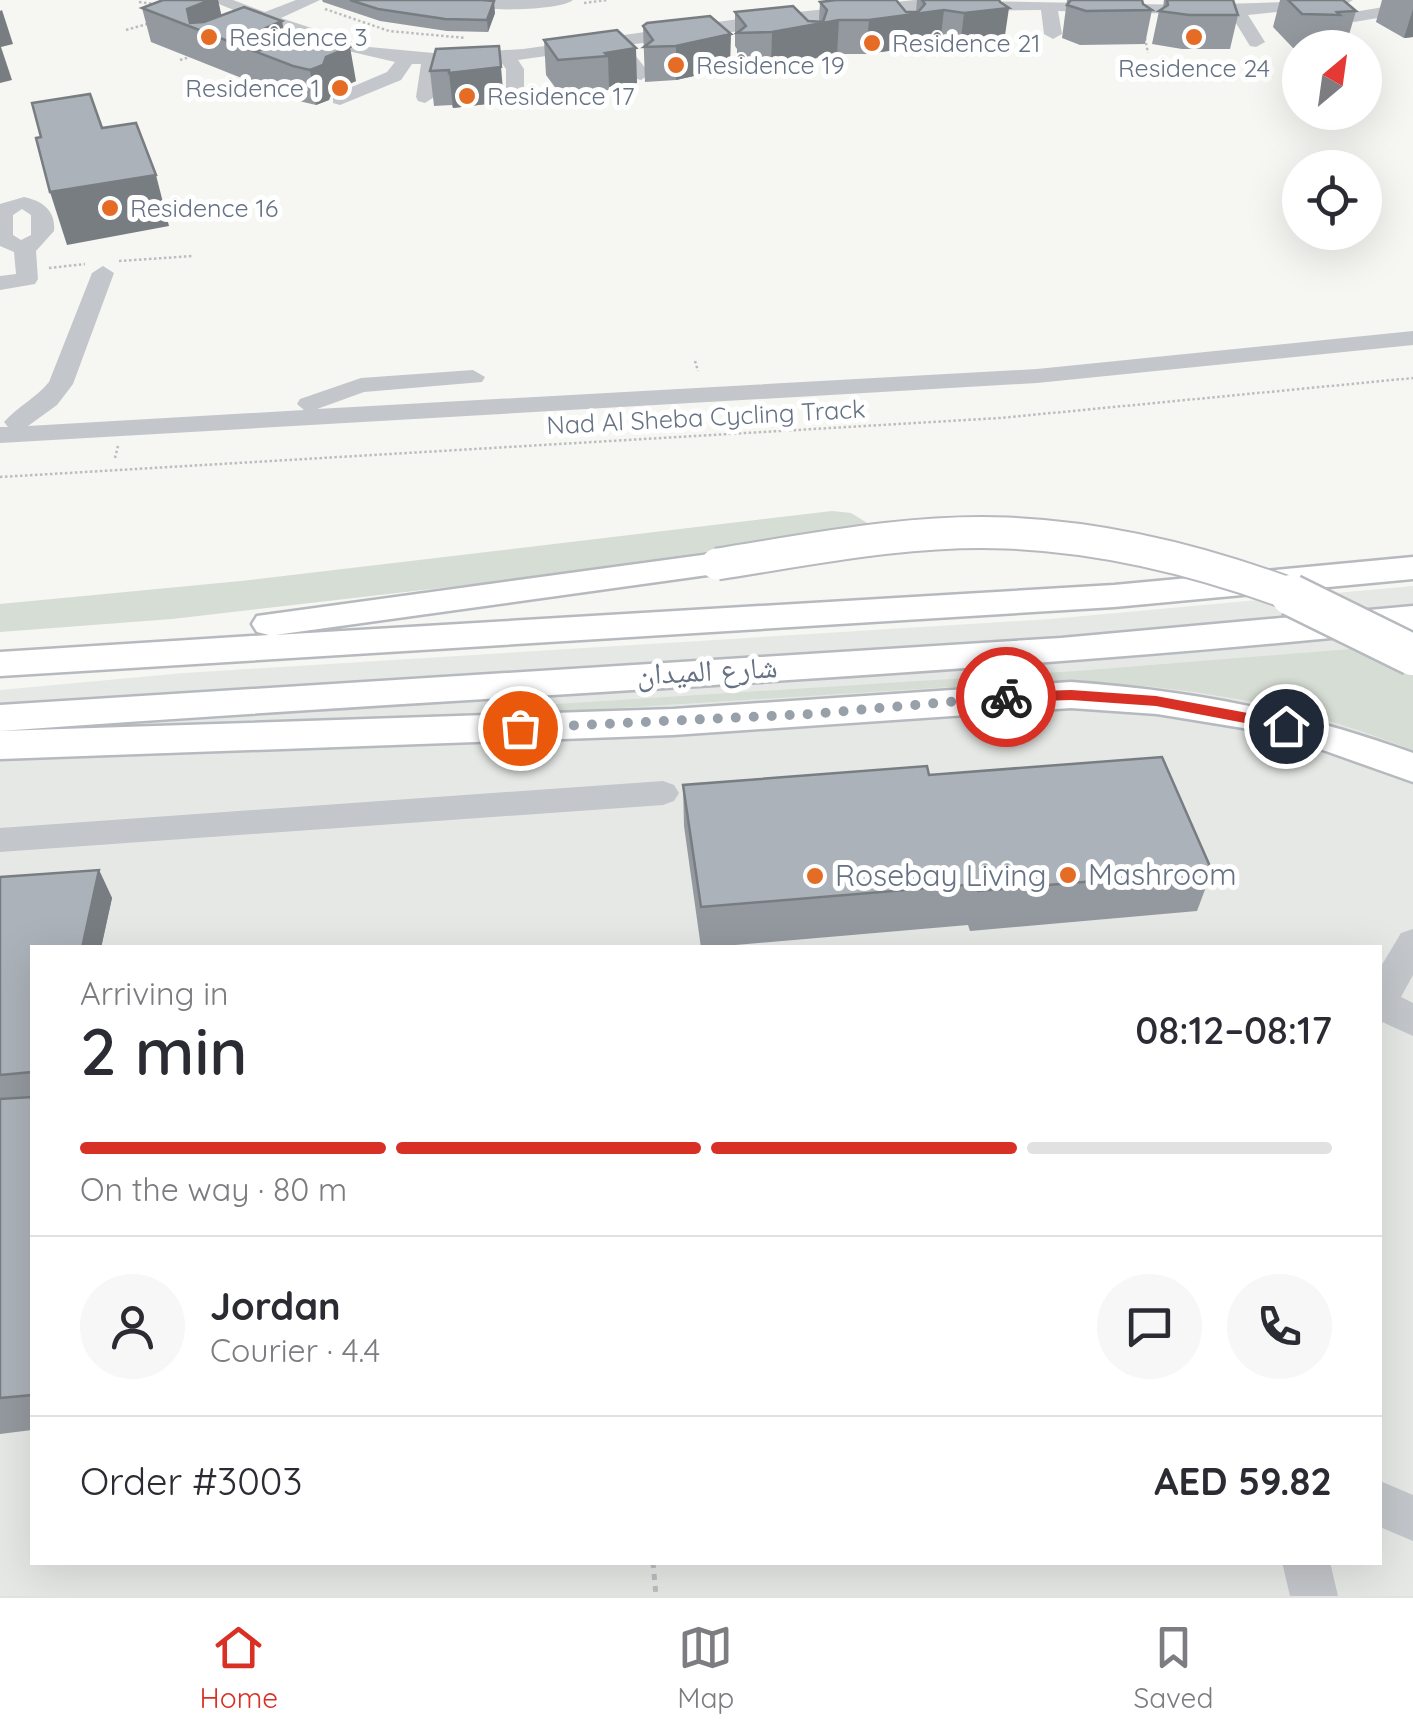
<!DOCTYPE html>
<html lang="en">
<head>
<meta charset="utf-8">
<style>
	body { margin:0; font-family:Quicksand,"Noto Naskh Arabic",sans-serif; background:#f7f7f7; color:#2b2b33; height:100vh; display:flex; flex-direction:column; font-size:38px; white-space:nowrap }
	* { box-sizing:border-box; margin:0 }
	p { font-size:32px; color:#7c7c81 }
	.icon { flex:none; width:55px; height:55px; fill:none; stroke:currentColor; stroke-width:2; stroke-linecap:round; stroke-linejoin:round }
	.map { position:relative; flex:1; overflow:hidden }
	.panel { position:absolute; left:30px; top:945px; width:1352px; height:620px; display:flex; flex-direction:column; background:#fff; border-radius:0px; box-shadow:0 10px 40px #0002 }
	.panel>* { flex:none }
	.needle { width:65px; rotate:29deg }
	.fabs { position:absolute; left:1282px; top:30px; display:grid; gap:20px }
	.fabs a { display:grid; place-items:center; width:100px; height:100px; border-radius:50%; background:#fff; box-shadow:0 10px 40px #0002; font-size:50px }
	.pin { position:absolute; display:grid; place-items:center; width:85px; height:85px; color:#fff; margin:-42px; border:5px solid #fff; border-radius:50%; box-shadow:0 2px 10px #0007 }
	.courier { position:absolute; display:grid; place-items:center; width:100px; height:100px; margin:-50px; border:8px solid #d93025; border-radius:50%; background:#fff; color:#222; box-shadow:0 2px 12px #0007 }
	.headline em { font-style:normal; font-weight:600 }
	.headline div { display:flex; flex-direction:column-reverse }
	.headline { display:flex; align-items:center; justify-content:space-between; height:170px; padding:0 50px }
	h1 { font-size:65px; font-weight:600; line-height:75px }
	.bar { display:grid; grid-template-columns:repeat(4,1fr); gap:15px 10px; align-content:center; height:120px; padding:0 50px }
	.bar i { height:12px; border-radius:8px; background:#e1e1e2 }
	.bar .on { background:#d93025 }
	.bar p { grid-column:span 4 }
	.line { display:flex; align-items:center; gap:25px; padding:0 50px; border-top:2px solid #e1e1e2 }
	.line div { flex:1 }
	.round { display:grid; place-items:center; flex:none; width:105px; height:105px; border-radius:52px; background:#f7f7f7 }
	.tabs { display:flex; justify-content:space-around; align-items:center; height:140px; border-top:2px solid #e1e1e2; background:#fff; font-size:28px; color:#7c7c81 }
	.tabs a { display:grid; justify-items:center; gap:5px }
	.tabs .on { color:#d93025 }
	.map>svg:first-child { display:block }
	.built { fill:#e6e8e6; fill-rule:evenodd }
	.green { fill:#d6ddd4 }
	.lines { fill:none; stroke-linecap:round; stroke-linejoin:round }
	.major-casing { stroke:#b6b9be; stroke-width:5 }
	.path-far1 { stroke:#bbbdc0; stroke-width:2.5; stroke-dasharray:2.5 2.5; stroke-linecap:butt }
	.path { stroke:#bbbdc0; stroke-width:5; stroke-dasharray:6 6; stroke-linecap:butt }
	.minor { fill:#c3c6ca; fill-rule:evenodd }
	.major { fill:#fff; fill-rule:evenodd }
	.major-bridge-far1-casing { stroke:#b6b9be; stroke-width:35; stroke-linecap:butt }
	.major-bridge-casing { stroke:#b6b9be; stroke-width:45; stroke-linecap:butt }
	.major-bridge-far1 { stroke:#fff; stroke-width:31 }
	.major-bridge { stroke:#fff; stroke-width:40 }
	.wall { fill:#94999f }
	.shaded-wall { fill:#787d82 }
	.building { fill:#acb2b9; stroke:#787d82; stroke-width:2.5 }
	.route { fill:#d93025 }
	.done { stroke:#98a0aa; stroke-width:10; stroke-dasharray:0 18 }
	.poi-dot { fill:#e56c24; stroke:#fff; stroke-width:4 }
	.labels { text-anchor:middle; stroke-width:10; stroke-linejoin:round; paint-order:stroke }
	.far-poi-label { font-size:25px; fill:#657284; stroke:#fff; text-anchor:start }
	.far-street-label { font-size:25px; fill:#657284; stroke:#fff }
	.street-label { font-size:30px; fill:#657284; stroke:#fff }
	.poi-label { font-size:30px; fill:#657284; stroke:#fff; text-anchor:start }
</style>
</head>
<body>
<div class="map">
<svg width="1413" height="1596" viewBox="0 0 1413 1596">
	<rect width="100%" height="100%" fill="#f6f6f2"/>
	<!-- built -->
	<path class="built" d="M1413,586v1010h-1413v-906l184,-17 867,-54zM32,948h1348v614h-1348z"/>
	<!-- green -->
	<path class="green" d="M832,511l19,2 18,11 -136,24 -249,35 -312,36 -172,13v-28l241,-23z
		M1413,644v106c-147,-58 -285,-73 -442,-68l-5,4 -424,27 -1,-8 536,-34z"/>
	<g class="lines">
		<defs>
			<path id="major" d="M717,553l12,3 5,8 -5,8 -454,63 839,-50 299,-28v22l-299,28 -1114,69v-24l269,-17 -12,-3 -5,-8 5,-8z
				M1413,606v24c-470,48 -942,66 -1413,101v-26l1061,-67z
				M1071,682c124,9 225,29 342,71v29l-93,-33 -77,-21 -86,-14 -86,-6 -398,27 -673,24v-28l673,-22z"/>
		</defs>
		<!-- major casing -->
		<use href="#major" class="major-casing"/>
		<!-- path-far1 -->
		<path class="path-far1" d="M139,2l15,2
			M584,3l23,-3
			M325,9l64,22 77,7
			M126,30l21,-6
			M1145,38l3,15
			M921,41l8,13
			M1028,51l1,-6 8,-3
			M180,60l10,-3
			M729,61l14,15
			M245,88l12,-5
			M119,261l74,-5
			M49,268l36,-4
			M695,361l3,10
			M115,458l3,-12
			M0,477l1000,-59 413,-40"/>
		<!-- path -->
		<path class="path" d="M653,1562l3,34"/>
		<!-- minor -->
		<path class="minor" d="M209,0h24l32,12 31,-12h24l-39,18 88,29 75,7 79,-5 245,-34 147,-15 276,5 162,-5 -9,5 -96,10 17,27 -9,5 -6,-1 -19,-31 -173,-4 4,23 -9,5 -9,-5 -3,-24 -149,2 -265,33 23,29 -9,6 -7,-2 -24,-31 -92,13 6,9v24l-9,6 -9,-6v-24l-5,-7 -62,3 -5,32 -9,6 -7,-2 -2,-4 5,-33h-9l-11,16 -61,25 -7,-2v-8l54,-23 8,-10 -77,-18z
			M439,0h134c-17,13 -117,12 -134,0z
			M1413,2v10l-59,10 -9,-5 9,-5z
			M24,197c19,4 32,14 30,34l-18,20 2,28 -3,5 -35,6v-14l16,-2 -2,-22 -14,-6v-42zM22,209l9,6v20l-10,5 -8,-5v-20z
			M103,266l11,7 -41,111 -16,21 -29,21 276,-16 -7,-6 3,-5 61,-21 112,-8 12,7 -3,5 -118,10 -47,17 720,-40 376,-38v14l-376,38 -1037,60v-16h8l-4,-5c13,-15 32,-24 45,-40l43,-109z
			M663,781l11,4 5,8 -5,8 -11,4 -663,47v-24z
			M1413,929v46l-12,22 12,6v33l-33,-15v-53l21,-35z
			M1380,1481l33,14v46l-33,-14z
			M1282,1562h48l8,34h-48z"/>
		<!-- major -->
		<use href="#major" class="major"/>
		<defs>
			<path id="major-bridge-far1" d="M717,564c96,-15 193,-35 290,-31 101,4 196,28 291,64"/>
			<path id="major-bridge" d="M1291,595l122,60"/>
		</defs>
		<!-- major-bridge-far1 casing -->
		<use href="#major-bridge-far1" class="major-bridge-far1-casing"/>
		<!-- major-bridge casing -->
		<use href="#major-bridge" class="major-bridge-casing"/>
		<!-- major-bridge-far1 -->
		<use href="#major-bridge-far1" class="major-bridge-far1"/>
		<!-- major-bridge -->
		<use href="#major-bridge" class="major-bridge"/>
	</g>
	<!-- wall -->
	<path class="wall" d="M163,0h55l3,16 64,24 71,41 -24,11 -3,8 -13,5 -17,-4 -148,-59 -9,-34z
		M322,0h160l13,13 -7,19 -41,-1 -67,-10 -57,-19z
		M917,0h82l5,42 -44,5 -20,-3 -74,10h-29l-66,13h-34v-18l-2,-3v-34l84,9 1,-19 96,10z
		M1067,0h75l1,4 9,6 -7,34 -65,1 -18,-7z
		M1164,0h69l5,15 -8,34h-48l-30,-5 7,-33 4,-3z
		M1280,0h63l13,11 -10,34 -15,1v2h-38l-20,-21z
		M1382,0h31v37l-9,1 -28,-16z
		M643,26l87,42 -54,12 -31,2z
		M617,30l20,53 -28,4v3l-49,4 -14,-19 -2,-35z
		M436,49l68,53 -51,6 -1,-3 -18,1 -4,-35z
		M929,775l283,96 -15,40 -227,20 -2,-6 -267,23 -17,-122 -1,-41z
		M99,870l13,28 -11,50h-69v482l-32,4v-557z"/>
	<!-- shaded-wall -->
	<path class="shaded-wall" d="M210,0h8l7,31 -34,-4 -4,-18z
		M494,1l1,12 -7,19 -1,-12z
		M1009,8l-5,34 -44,5 4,-34z
		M1413,9v28l-9,1z
		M2,10l11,34 -12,3 11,33 -12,3v-72z
		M944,10l-4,34 -74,10 3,-34z
		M839,20l-2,34 -66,13 1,-35z
		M282,21l6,34 -39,-6 -2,-13z
		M731,34l-1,34 -54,12v-34z
		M350,47l6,34 -24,11 -3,8 -13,5 -6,-35 16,-13z
		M636,48l1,35 -28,4 -1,-31 -3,-3z
		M501,67l3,35 -51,6 -4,-35z
		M156,175l13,51 -102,19 -17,-53z
		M99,870l13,28 -11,50h-19z"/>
	<!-- building -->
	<path class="building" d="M163,0h47l-23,9 3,14 14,-1 40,-15 38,14 -35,15 2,13 9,2 51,-20 41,16 -24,10 -3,8 -13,5 -17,-4 -151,-58z
		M350,0h132l12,1 -7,19 -42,-1 -67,-10z
		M836,0h60l10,12h12l7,-8 -3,-4h77l1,2 9,6 -45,5 -20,-3 -75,10h-30l-67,12 -35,1 9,-7 -11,-14 58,-6 15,15 15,1 4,-12 -7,-8z
		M1071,0h71l1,4 9,6 -66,1 -19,-6z
		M1167,0h66l5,15h-49l-30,-4 9,-6z
		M1288,0h55l13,11 -19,1 3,3 -38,-1z
		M710,16l21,18 -55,12 -32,1 9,-7 -10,-14 4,-3z
		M617,30l19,18 -31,5 3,3 -50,4 -14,-20z
		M499,46l2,21 -52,6v-3l-19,1 6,-22z
		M90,94l12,34 34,-5 20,52 -106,17 -14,-54 5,-1 -9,-34z
		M1162,757l50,114 -234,20 -2,-7 -275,23 -18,-122 244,-19 2,9z
		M99,870l-17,78h-50v124l-32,3v-198z
		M32,1097v298l-32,3v-299z"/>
	<!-- route -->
	<path class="route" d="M1071,690l85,6 130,24 8,6 -8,5 -130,-25 -85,-6 -65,2 -8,-5 8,-5z"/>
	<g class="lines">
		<!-- done -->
		<path class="done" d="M520,728l291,-14 195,-17"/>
	</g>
	<!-- markers -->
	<g class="poi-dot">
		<circle cx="209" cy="37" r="10"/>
		<circle cx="1194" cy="37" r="10"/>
		<circle cx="872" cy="43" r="10"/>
		<circle cx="676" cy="65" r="10"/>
		<circle cx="340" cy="88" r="10"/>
		<circle cx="467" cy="96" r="10"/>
		<circle cx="110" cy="208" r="10"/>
		<circle cx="1068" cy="875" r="10"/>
		<circle cx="815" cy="876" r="10"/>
	</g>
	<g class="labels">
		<!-- far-poi labels -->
		<g class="far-poi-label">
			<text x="229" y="46">Residence 3</text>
			<text x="892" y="52">Residence 21</text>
			<text x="696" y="74">Residence 19</text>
			<text x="1194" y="77" text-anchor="middle">Residence 24</text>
			<text x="320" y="97" text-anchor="end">Residence 1</text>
			<text x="487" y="105">Residence 17</text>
			<text x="130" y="217">Residence 16</text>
		</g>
		<!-- far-street labels -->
		<g class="far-street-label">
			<text transform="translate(706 417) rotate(-3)" y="9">Nad Al Sheba Cycling Track</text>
		</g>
		<!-- street labels -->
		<g class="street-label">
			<text transform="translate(707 671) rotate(-3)" y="10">شارع الميدان</text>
		</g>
		<!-- poi labels -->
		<g class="poi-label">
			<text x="1088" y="885">Mashroom</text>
			<text x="835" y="886">Rosebay Living</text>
		</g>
	</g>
</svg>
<div class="fabs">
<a><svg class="needle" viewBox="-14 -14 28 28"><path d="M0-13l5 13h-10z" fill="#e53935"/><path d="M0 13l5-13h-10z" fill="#7c7c81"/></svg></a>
<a><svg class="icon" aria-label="locate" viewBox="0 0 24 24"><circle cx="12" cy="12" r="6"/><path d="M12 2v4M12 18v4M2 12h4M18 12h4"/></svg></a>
</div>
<div class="pin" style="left:520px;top:728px;background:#ea580c"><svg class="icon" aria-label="bag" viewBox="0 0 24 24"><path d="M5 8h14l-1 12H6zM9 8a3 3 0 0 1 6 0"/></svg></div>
<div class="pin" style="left:1286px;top:726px;background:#1f2937"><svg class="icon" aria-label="home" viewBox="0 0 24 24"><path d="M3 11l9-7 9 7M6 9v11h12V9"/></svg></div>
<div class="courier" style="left:1006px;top:697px"><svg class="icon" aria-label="bike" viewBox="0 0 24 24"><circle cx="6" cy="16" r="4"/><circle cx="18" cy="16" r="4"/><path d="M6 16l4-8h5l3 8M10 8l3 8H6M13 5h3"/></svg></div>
<section class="panel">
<div class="headline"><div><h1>2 min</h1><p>Arriving in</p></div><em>08:12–08:17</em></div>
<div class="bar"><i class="on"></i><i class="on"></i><i class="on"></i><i></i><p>On the way · 80 m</p></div>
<div class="line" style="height:180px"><a class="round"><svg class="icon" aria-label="person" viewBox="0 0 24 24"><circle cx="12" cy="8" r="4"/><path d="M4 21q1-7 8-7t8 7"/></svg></a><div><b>Jordan</b><p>Courier · 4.4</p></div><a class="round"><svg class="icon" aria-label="chat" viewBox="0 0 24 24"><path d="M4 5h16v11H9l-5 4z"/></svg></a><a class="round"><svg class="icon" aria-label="phone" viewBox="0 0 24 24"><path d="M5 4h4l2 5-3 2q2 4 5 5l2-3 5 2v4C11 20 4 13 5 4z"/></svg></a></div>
<div class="line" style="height:130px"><div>Order #3003</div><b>AED 59.82</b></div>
</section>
</div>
<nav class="tabs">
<a class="on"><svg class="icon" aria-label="home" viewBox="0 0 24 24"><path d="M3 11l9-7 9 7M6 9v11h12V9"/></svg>Home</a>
<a><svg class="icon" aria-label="map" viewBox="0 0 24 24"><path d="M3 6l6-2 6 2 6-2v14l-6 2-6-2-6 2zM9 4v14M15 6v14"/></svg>Map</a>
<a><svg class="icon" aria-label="saved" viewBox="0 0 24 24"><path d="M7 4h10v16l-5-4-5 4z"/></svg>Saved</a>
</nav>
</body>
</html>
